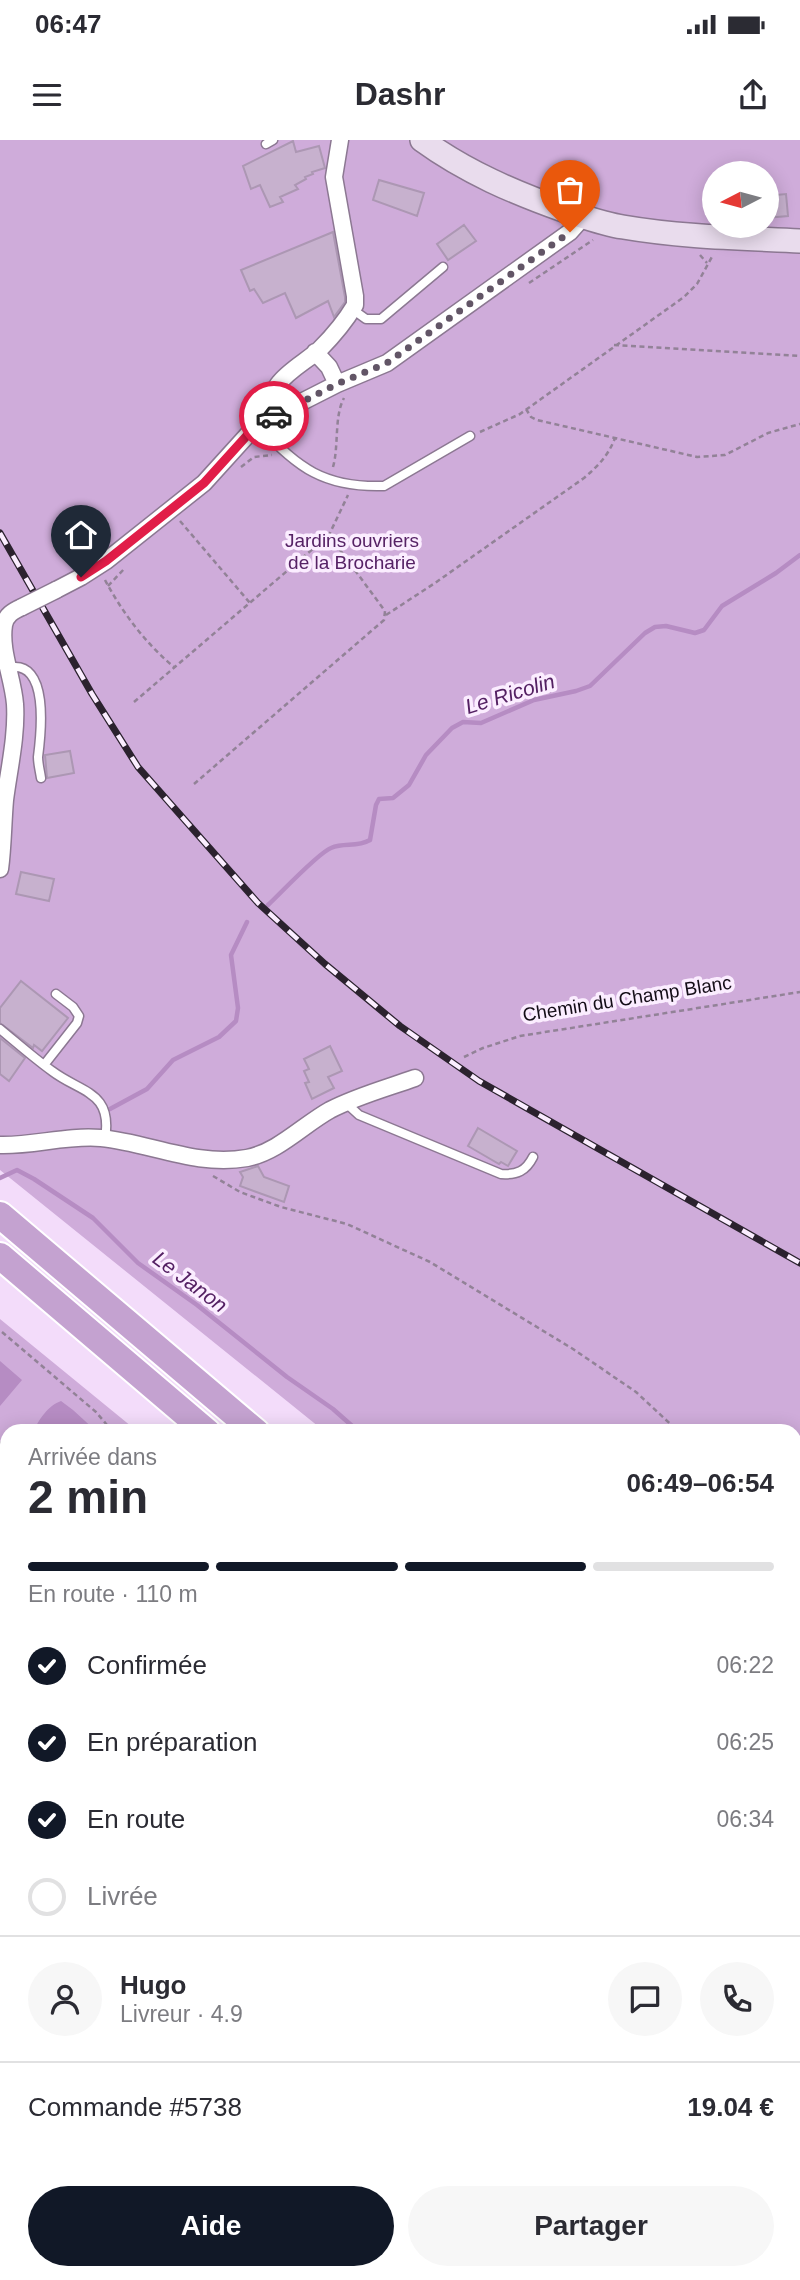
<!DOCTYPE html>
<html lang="fr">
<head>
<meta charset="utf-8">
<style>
	body { margin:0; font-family:Helvetica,sans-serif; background:#f7f7f7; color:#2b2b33; height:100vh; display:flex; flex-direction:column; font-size:26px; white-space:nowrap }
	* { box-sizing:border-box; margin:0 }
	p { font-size:23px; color:#7c7c81 }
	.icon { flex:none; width:38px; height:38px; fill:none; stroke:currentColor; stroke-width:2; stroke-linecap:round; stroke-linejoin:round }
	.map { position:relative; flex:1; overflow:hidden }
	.details { position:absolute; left:0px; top:1284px; width:802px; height:856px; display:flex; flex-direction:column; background:#fff; border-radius:21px 21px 0 0; box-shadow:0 4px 18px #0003 }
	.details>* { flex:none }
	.needle { width:46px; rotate:264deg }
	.controls { position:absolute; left:702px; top:21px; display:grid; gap:14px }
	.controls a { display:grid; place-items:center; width:77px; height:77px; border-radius:50%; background:#fff; box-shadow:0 4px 18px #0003; font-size:35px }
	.pin { position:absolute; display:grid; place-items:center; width:60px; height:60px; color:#fff; margin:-72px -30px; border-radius:50% 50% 50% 0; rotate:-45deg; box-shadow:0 0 7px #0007 }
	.pin .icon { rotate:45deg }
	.courier { position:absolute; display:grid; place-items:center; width:70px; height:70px; margin:-35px; border:5px solid #e11d48; border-radius:50%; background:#fff; color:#222; box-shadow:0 2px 9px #0007 }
	.headline em { font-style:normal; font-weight:800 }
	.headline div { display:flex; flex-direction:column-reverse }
	.headline { display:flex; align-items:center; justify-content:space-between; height:119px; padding:0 28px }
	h1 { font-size:46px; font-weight:800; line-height:52px }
	.bar { display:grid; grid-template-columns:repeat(4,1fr); gap:10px 7px; align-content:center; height:84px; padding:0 28px }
	.bar i { height:9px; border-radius:5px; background:#e1e1e2 }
	.bar .on { background:#111827 }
	.bar p { grid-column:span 4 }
	.line { display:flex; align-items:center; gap:18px; padding:0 28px; border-top:2px solid #e1e1e2 }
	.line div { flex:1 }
	.round { display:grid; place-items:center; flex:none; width:74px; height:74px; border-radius:37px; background:#f7f7f7 }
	ol { padding:0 28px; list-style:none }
	li { display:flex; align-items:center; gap:21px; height:77px }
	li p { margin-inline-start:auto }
	li .icon { padding:7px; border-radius:50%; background:#111827; color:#fff; stroke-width:4 }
	li:last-child { color:#7c7c81 }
	li i { width:38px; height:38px; border:4px solid #e1e1e2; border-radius:50% }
	.action { display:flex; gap:14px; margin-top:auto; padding:14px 28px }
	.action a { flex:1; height:80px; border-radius:42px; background:#111827; color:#fff; font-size:28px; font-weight:800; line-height:80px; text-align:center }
	.action a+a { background:#f7f7f7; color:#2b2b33 }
	.status { display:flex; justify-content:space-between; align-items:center; height:49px; padding:0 35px; background:#fff; direction:ltr }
	.status svg { height:19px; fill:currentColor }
	header { display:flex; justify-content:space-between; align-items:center; height:91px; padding:0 28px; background:#fff; font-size:32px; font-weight:800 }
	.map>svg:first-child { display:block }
	.green { fill:#cfacda; fill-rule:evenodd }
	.water { fill:#b68cc3 }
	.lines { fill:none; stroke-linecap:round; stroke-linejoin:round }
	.stream { stroke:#b68cc3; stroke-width:4.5 }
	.building { fill:#c7b1ce; stroke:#ac97b3; stroke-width:2 }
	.service-casing { stroke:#8c7892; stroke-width:11 }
	.minor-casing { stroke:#8c7892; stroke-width:19 }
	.secondary-casing { stroke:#8c7892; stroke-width:26 }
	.trunk-casing { stroke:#fff; stroke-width:30 }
	.path { stroke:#928297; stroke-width:2.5; stroke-dasharray:5 3.5; stroke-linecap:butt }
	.service { stroke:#fff; stroke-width:8 }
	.minor { stroke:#fff; stroke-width:16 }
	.secondary { stroke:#e9dced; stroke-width:23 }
	.trunk { stroke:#c4a2d0; stroke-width:26 }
	.rail-casing { stroke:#2b222e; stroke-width:7 }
	.rail { stroke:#fbedff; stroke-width:4.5; stroke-dasharray:13; stroke-linecap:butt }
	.minor-bridge-casing { stroke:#8c7892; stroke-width:19; stroke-linecap:butt }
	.minor-bridge { stroke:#fff; stroke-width:16 }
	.done { stroke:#625566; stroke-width:7; stroke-dasharray:0 12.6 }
	.route { stroke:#e11d48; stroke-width:9 }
	.labels { text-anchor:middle; stroke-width:7; stroke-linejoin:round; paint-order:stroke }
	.park-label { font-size:19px; fill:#562265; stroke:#fbedff }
	.street-label { font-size:19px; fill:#140d17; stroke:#fbedff }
	.water-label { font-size:21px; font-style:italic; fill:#542063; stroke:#fbedff }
</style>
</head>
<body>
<div class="status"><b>06:47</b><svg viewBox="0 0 49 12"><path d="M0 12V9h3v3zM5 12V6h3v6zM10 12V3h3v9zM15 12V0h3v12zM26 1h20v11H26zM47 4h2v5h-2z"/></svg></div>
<header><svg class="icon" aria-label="menu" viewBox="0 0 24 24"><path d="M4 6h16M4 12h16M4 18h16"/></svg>Dashr<svg class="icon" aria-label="share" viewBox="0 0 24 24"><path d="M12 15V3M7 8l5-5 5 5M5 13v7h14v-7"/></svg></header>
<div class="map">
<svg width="800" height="2140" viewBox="0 0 800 2140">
	<rect width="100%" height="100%" fill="#f3dcfa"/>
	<!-- green -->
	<path class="green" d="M0,0h800v1692l-6,-6v-394l-470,-1 -324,-261zM714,33h52v53h-52z
		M0,1179l137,112 -130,1v841h787l1,-262 5,5v264h-800z"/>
	<!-- water -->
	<path class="water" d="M0,1221l22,19 -22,26z
		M61,1261l12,9 23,21h-62c4,-11 15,-26 27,-30z"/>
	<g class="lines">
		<!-- stream -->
		<path class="stream" d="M268,765c13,-12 50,-52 63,-57 14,-6 25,0 39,-8l6,-35 3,-6 14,-1 16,-13 17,-30 26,-27 11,-6 18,1 53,-23 42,-9 14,-5 55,-53 10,-6 11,-1 29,7 9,-3 18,-24 54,-33 24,-18
			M110,969l37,-20 26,-29 46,-23 17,-16 2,-13 -7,-53 16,-33
			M0,1038l17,-8 17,9 59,39 45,45 59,42 90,72 46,32 26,23
			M794,1628l6,2"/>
	</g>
	<!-- building -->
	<path class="building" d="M293,1l3,11 23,-6 6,22 -13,4 1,2 -8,3 1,2 -11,6 3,4 -18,8 3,5 -13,5 -10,-22 -9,4 -8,-23z
		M379,40l45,13 -7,23 -44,-16z
		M786,54l2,22 -22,2v-22z
		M464,85l12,16 -28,19 -11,-16z
		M333,92l12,65v5l-11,15 -6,-16 -32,17 -11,-25 -22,10 -9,-14 -4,2 -9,-21z
		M70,611l4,22 -27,5 -2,-23z
		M21,732l33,7 -5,22 -33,-7z
		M21,841l47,37 -26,33 -8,-6 -1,3 -33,-25v-15z
		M0,898l25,20 -16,23 -9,-7z
		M330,906l12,25 -14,6 6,11 -22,11 -7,-16 4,-1 -5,-11 5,-2 -5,-10z
		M478,988l39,23 -9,15 -7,-4 -2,2 -31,-18z
		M258,1026l6,11 25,9 -5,16 -44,-16 3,-9 -3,-5z"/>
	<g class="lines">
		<defs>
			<path id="service" d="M266,4l7,-4
				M352,169l14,10h15l62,-52
				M259,286c38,42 66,62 125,60l86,-50
				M8,528c42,-10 33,66 30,89 0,7 2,14 3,21
				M0,889c17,14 34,29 52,42 29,22 61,20 53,68
				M44,925l33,-42 2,-7 -6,-9 -17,-13
				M346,963l13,12 142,59c16,1 25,-3 32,-17
				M0,1421h7"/>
			<path id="minor" d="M315,212l14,15 8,17
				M274,276c-12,-34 25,-48 46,-67 13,-13 26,-29 35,-44v-9l-21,-119 6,-37
				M56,450l25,-13 25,-16 98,-78 48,-53 22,-14 63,-32 50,-21 183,-131 8,-9 1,-8
				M0,729c3,-22 3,-46 5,-69 4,-31 12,-65 10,-96 -2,-26 -15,-53 -11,-79 2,-10 9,-14 18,-18
				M0,1005c34,1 66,-10 101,-7 49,5 95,29 146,20 31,-6 56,-33 83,-48 27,-14 57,-22 85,-32
				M0,1346l7,3
				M794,1877l6,6
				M0,1899l7,2
				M272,2133l2,7
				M691,2133l35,7"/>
			<path id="secondary" d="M422,0c44,32 93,53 144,71 19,6 37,13 57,16 58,10 118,11 177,14"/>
			<path id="trunk" d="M0,1075l256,217
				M0,1116l207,176
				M794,1772l6,5
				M794,1812l6,6"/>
		</defs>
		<!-- service casing -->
		<use href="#service" class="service-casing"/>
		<!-- minor casing -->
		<use href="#minor" class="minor-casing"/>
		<!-- secondary casing -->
		<use href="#secondary" class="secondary-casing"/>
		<!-- trunk casing -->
		<use href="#trunk" class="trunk-casing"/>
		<!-- path -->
		<path class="path" d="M700,115l7,8
			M529,143l64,-43
			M614,205l186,11
			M526,269l5,8 6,3 160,37 28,-2 43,-22 32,-9
			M480,292l40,-18 164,-117 13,-13 16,-29
			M241,327l13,-10 18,-2
			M333,327c6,-21 1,-51 11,-69
			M180,381l70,82
			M105,440c17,32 41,64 69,87
			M108,446l17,-18
			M386,475l49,-32 149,-105c14,-12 24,-22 31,-40
			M134,562l195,-167 19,-40
			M194,644l190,-164 1,-9 -56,-76
			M464,917l19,-9 37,-12 280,-44
			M213,1036l27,16 41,15 66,17 83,38 143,87 63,43 43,40
			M2,1192l94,80 11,13 1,7
			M0,1302l7,5
			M794,1403l6,7"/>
		<!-- service -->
		<use href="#service" class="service"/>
		<!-- minor -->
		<use href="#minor" class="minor"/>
		<!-- secondary -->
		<use href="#secondary" class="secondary"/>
		<!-- trunk -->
		<use href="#trunk" class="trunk"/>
		<defs>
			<path id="rail" d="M0,393l92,161 46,73 120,136 67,61 75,62 79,55 321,182"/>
		</defs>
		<!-- rail casing -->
		<use href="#rail" class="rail-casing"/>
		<!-- rail -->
		<use href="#rail" class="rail"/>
		<defs>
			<path id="minor-bridge" d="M22,467l34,-17"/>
		</defs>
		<!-- minor-bridge casing -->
		<use href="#minor-bridge" class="minor-bridge-casing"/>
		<!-- minor-bridge -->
		<use href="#minor-bridge" class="minor-bridge"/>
	</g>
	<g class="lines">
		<!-- done -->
		<path class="done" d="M274,276l63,-32 50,-21 183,-131"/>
		<!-- route -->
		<path class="route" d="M81,437l25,-16 98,-78 48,-53 22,-14"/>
	</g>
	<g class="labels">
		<!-- park labels -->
		<g class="park-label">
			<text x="352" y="407">Jardins ouvriers<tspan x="352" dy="22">de la Brocharie</tspan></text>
		</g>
		<!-- street labels -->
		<g class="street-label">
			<text transform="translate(627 858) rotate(-9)" y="7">Chemin du Champ Blanc</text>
		</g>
		<!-- water labels -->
		<g class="water-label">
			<text transform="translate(510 554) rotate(-17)" y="7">Le Ricolin</text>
			<text transform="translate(190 1142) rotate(37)" y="7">Le Janon</text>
		</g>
	</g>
</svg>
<div class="controls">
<a><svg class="needle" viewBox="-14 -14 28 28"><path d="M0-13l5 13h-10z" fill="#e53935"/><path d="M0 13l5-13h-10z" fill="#7c7c81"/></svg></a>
</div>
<div class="pin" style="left:570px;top:92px;background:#ea580c"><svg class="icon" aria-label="bag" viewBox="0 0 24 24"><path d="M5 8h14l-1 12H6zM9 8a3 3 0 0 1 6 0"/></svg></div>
<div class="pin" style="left:81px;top:437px;background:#1f2937"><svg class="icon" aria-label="home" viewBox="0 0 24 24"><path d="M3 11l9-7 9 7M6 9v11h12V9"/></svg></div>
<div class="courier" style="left:274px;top:276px"><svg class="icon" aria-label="car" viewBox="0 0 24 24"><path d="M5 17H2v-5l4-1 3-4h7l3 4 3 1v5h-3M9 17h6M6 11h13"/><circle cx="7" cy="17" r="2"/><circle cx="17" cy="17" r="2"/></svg></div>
<section class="details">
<div class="headline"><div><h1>2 min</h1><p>Arrivée dans</p></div><em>06:49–06:54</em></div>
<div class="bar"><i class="on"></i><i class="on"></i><i class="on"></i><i></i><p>En route · 110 m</p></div>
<ol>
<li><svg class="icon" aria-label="check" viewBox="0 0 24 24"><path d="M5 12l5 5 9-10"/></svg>Confirmée<p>06:22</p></li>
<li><svg class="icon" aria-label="check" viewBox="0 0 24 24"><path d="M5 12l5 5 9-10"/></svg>En préparation<p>06:25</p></li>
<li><svg class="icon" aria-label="check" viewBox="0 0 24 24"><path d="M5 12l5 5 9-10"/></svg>En route<p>06:34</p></li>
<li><i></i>Livrée</li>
</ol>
<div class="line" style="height:126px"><a class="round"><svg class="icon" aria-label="person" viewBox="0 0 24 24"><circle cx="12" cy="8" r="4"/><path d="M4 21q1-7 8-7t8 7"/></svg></a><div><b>Hugo</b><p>Livreur · 4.9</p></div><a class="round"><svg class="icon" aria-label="chat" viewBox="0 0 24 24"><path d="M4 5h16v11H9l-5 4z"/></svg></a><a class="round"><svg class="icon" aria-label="phone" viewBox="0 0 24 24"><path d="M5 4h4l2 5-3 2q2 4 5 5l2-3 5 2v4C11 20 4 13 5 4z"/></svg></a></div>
<div class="line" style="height:91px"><div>Commande #5738</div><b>19.04 €</b></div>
<div class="action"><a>Aide</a><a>Partager</a></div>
</section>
</div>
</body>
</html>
